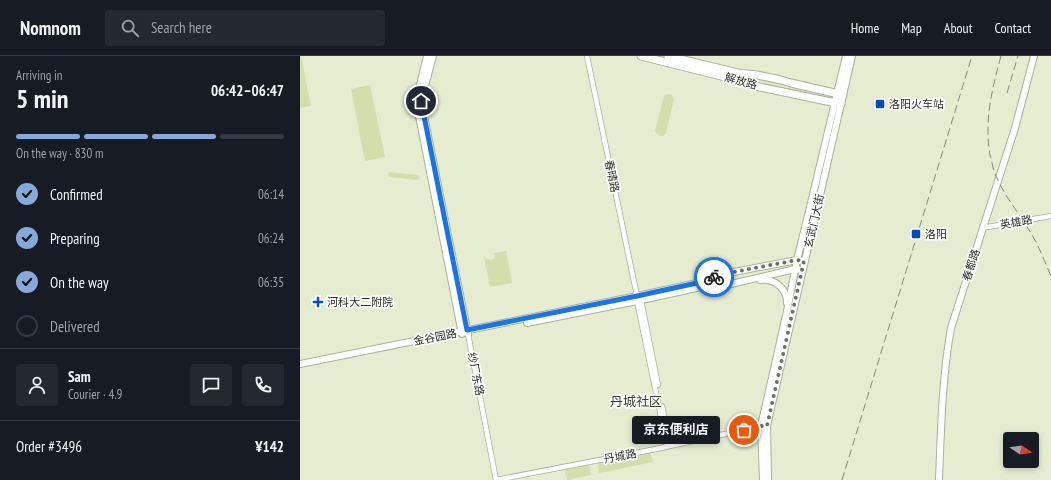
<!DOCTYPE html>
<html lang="en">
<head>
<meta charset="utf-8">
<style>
	body { margin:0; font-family:"PT Sans Narrow","Noto Sans SC",sans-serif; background:#242831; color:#f1f3f6; height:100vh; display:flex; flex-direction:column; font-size:15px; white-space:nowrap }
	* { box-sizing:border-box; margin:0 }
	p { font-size:13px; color:#9ea1a6 }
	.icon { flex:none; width:22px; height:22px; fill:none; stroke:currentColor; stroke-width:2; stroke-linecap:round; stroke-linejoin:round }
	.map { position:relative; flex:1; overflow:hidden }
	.side { display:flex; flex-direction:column; background:#171b24; width:300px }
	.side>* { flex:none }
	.needle { width:26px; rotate:103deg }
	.fabs { position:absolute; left:703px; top:376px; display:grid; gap:8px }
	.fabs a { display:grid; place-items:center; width:36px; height:36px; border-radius:4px; background:#171b24; box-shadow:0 2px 6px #0003; font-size:20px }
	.pin { position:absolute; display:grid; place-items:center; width:34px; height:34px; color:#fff; margin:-17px; border:2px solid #fff; border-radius:50%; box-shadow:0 1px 4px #0007 }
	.courier { position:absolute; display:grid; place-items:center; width:40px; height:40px; margin:-20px; border:3px solid #1a73e8; border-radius:50%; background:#fff; color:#222; box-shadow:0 1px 5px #0007 }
	.bubble { position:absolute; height:28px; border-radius:4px; background:#171b24; box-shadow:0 2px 6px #0003; font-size:13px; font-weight:700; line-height:28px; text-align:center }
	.headline em { font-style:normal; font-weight:700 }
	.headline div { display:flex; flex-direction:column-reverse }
	.headline { display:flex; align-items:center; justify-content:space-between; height:68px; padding:0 16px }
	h1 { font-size:26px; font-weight:700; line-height:30px }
	.bar { display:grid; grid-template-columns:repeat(4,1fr); gap:6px 4px; align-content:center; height:48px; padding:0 16px }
	.bar i { height:5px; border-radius:3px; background:#363941 }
	.bar .current { background:#87a9da }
	.bar p { grid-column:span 4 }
	.line { display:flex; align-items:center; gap:10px; padding:0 16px; border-top:1px solid #363941 }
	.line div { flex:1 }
	.round { display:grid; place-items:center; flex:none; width:42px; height:42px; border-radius:4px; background:#242831 }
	ol { padding:0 16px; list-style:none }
	li { display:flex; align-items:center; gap:12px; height:44px }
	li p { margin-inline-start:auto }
	li .icon { padding:4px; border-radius:50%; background:#87a9da; color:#111; stroke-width:4 }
	li:last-child { color:#9ea1a6 }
	li i { width:22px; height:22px; border:2px solid #363941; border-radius:50% }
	header { display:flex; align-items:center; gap:24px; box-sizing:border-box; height:56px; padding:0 20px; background:#171b24; border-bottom:1px solid #363941 }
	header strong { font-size:19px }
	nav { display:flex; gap:22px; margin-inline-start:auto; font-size:14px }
	.search { width:280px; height:36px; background:#242831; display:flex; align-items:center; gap:10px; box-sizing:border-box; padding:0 14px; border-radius:4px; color:#9ea1a6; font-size:15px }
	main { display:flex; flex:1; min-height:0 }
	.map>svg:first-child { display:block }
	.green { fill:#d2deac }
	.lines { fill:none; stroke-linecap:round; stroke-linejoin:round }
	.minor-casing { stroke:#aab197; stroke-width:6 }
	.secondary-casing { stroke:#aab197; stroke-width:8 }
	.primary-casing { stroke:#aab197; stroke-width:9 }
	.minor { stroke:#fff; stroke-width:4.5 }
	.secondary { stroke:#fff; stroke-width:6 }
	.primary { stroke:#fff; stroke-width:7 }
	.rail { stroke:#858a77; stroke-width:1; stroke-dasharray:8 4; stroke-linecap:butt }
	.done { stroke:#6d7160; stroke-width:4; stroke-dasharray:0 7.2 }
	.route { stroke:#1a73e8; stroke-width:5 }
	.poi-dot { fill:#054eb8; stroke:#fff; stroke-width:1.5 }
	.labels { text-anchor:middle; stroke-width:3.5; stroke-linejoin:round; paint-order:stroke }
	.street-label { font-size:11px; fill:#2c2f24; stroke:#fff }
	.poi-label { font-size:11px; fill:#2c2f24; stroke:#fff; text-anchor:start }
	.quarter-label { font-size:13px; fill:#3b402a; stroke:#fff }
</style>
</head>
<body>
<header>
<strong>Nomnom</strong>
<div class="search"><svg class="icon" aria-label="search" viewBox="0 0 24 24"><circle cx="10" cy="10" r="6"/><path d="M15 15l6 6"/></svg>Search here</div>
<nav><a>Home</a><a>Map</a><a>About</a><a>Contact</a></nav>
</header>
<main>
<section class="side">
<div class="headline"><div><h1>5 min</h1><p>Arriving in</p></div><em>06:42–06:47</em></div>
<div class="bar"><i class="current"></i><i class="current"></i><i class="current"></i><i></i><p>On the way · 830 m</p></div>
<ol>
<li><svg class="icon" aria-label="check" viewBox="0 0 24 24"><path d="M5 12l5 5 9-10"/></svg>Confirmed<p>06:14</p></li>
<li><svg class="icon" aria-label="check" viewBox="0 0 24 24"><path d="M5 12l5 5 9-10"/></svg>Preparing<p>06:24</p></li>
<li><svg class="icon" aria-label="check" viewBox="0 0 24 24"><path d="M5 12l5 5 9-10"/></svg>On the way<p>06:35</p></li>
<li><i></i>Delivered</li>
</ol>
<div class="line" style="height:72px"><a class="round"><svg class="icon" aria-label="person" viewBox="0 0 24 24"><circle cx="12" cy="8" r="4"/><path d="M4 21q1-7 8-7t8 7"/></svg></a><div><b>Sam</b><p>Courier · 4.9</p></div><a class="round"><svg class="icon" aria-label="chat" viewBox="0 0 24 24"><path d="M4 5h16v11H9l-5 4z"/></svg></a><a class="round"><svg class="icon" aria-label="phone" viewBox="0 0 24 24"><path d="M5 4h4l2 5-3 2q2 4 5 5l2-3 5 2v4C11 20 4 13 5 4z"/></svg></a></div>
<div class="line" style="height:52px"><div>Order #3496</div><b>¥142</b></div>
</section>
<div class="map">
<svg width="751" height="424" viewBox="0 0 751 424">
	<rect width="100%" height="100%" fill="#e5ecd0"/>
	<!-- green -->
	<path class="green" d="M0,0h1l10,50 -11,2z
		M70,29l15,72 -20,4 -14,-72z
		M367,38l5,1 2,4 -8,34 -3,3h-3l-3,-2 -2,-3 9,-35z
		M89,116l29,3 1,3 -2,2 -28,-3 -1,-2z
		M206,195l6,32 -22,4 -6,-31 3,3 4,1 4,-3 -1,-4z
		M350,395l3,11 -54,11 -1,-9 1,-2z
		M288,408l1,1 2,10 -20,4v1h-4l-2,-11z"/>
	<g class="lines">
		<defs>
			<path id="minor" d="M287,0l50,240v5l30,145
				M682,172l69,-12
				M340,243l1,1 17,85
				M168,278l28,146 160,-31 106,-23
				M362,350l8,40"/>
			<path id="secondary" d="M127,0l-11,45 46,233
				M133,0l-12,45 47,233
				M460,224c15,-2 27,9 27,23
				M227,267l110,-22 64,-14 30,-3 64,-15 7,1
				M0,308l337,-68 69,-15 12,-6 79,-15 7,1
				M463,424l-2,-54 26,-115 10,-51 13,-53 36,-151
				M468,424l-1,-54 85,-370
				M639,424c2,-51 3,-102 12,-152l64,-200 19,-72"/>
			<path id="primary" d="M341,0l88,22 26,8 86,18
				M368,0l70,17 19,2 24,5 10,3 52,12"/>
		</defs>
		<!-- minor casing -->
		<use href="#minor" class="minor-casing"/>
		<!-- secondary casing -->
		<use href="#secondary" class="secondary-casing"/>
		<!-- primary casing -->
		<use href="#primary" class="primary-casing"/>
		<!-- minor -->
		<use href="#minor" class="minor"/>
		<!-- secondary -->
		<use href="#secondary" class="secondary"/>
		<!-- primary -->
		<use href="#primary" class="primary"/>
		<!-- rail -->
		<path class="rail" d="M701,0c-9,33 -17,65 -11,99 2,7 3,16 7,23 9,21 24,37 35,57 8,13 13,28 19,41
			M707,37l11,-37
			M542,424l130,-424"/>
	</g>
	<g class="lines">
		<!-- done -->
		<path class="done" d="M414,221l4,-2 79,-15 7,1 -37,165h-5l-18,4"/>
		<!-- route -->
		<path class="route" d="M121,45l46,229 170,-34 69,-15 8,-4"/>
	</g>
	<!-- markers -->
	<g class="poi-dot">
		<rect x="575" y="43" width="10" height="10" rx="2"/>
		<rect x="611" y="173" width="10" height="10" rx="2"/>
		<path d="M16 240h4v4h4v4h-4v4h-4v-4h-4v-4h4z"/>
	</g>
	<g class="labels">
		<!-- street labels -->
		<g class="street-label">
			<text transform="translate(441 25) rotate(15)" y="4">解放路</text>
			<text transform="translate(312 120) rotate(78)" y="4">春晴路</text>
			<text transform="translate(514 165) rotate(-77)" y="4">玄武门大街</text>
			<text transform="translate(716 166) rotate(-10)" y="4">英雄路</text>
			<text transform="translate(671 209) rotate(-72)" y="4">春都路</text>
			<text transform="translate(135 281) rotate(-11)" y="4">金谷园路</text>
			<text transform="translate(176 318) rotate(79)" y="4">纱厂东路</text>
			<text transform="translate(320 400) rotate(-11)" y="4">丹城路</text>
		</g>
		<!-- poi labels -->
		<g class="poi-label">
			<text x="589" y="52">洛阳火车站</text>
			<text x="625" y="182">洛阳</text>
			<text x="27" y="250">河科大二附院</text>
		</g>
		<!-- quarter labels -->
		<g class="quarter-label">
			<text x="336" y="350">丹城社区</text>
		</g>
	</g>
</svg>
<div class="fabs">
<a><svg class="needle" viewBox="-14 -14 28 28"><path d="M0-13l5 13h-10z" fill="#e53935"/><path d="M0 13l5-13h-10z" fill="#9ea1a6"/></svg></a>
</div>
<div class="pin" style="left:444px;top:374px;background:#ea580c"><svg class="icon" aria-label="bag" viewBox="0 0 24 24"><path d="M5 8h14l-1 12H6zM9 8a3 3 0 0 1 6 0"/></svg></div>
<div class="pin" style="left:121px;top:45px;background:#1f2937"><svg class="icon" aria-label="home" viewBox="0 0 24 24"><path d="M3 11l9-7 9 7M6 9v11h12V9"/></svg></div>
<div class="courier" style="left:414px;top:221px"><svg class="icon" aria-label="bike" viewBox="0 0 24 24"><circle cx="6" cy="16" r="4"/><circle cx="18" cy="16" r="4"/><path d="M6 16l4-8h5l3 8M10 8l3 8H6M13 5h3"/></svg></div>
<div class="bubble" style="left:332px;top:360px;width:88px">京东便利店</div>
</div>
</main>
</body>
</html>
